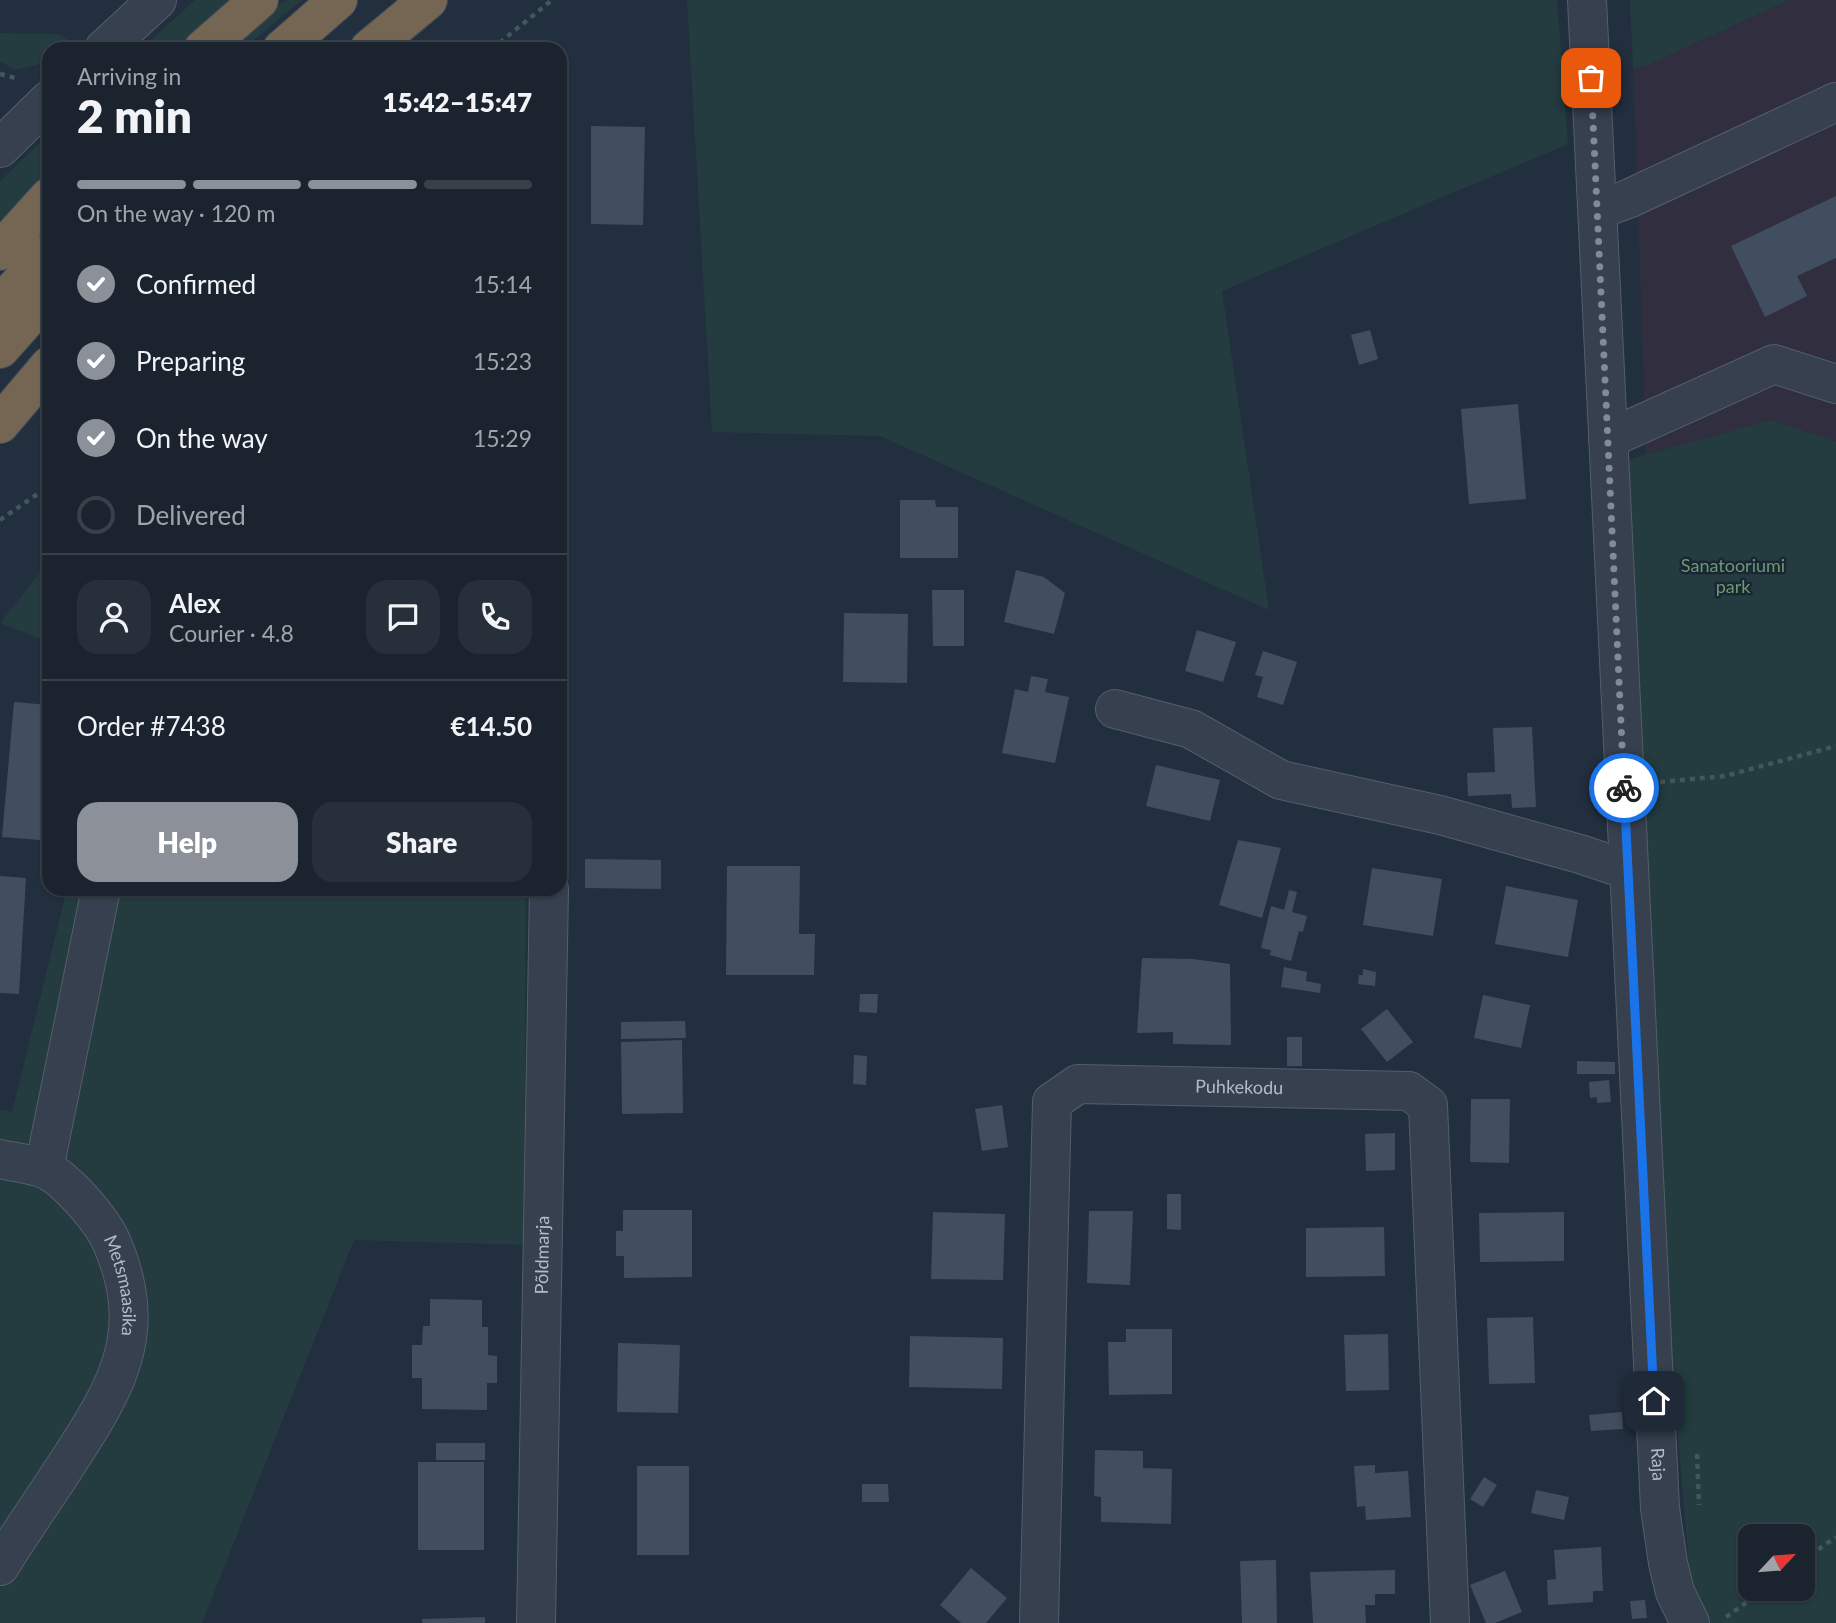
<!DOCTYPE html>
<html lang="en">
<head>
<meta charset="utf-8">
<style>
	body { margin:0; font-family:Lato,sans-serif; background:#272f3a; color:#f1f3f6; height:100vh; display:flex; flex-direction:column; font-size:26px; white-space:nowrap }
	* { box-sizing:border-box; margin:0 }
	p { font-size:23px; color:#9fa4aa }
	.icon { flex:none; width:38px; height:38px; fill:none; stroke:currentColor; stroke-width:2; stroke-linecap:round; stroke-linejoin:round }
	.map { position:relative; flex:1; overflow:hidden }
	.side { position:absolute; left:42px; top:42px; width:525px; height:854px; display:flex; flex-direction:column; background:#1a232e; border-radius:21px; box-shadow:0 2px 5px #0004,0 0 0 2px #38404a }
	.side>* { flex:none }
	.needle { width:46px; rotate:64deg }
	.fabs { position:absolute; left:1738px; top:1524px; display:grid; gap:14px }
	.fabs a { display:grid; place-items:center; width:77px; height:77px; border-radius:14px; background:#1a232e; box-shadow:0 2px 5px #0004,0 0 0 2px #38404a; font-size:35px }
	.pin { position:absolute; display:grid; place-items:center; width:60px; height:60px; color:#fff; margin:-30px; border-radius:14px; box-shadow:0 4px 10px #0006 }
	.courier { position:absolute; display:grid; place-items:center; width:70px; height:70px; margin:-35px; border:5px solid #1a73e8; border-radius:50%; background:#fff; color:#222; box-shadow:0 2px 9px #0007 }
	.overview em { font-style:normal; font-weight:800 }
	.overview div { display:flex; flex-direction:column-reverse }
	.overview { display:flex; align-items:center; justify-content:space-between; height:119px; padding:0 35px }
	h1 { font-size:46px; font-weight:800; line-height:52px }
	.bar { display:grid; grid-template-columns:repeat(4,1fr); gap:10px 7px; align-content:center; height:84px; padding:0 35px }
	.bar i { height:9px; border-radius:5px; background:#38404a }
	.bar .on { background:#8c9099 }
	.bar p { grid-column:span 4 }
	.line { display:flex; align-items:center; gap:18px; padding:0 35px; border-top:2px solid #38404a }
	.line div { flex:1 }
	.round { display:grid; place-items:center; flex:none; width:74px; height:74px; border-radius:21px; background:#272f3a }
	ol { padding:0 35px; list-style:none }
	li { display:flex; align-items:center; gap:21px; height:77px }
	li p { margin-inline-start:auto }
	li .icon { padding:7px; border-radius:50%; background:#8c9099; color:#fff; stroke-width:4 }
	li:last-child { color:#9fa4aa }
	li i { width:38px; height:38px; border:4px solid #38404a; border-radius:50% }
	.action { display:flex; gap:14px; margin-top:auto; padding:14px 35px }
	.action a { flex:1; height:80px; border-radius:21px; background:#8c9099; color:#fff; font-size:28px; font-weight:800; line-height:80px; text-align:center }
	.action a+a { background:#272f3a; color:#f1f3f6 }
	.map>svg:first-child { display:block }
	.medical { fill:#302e3f }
	.green { fill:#243c3f; fill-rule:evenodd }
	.building { fill:#414e60 }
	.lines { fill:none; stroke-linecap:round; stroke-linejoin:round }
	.minor-casing { stroke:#545e6c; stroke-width:40 }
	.highway-casing { stroke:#414b59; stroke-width:40 }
	.path { stroke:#3f5859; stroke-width:4.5; stroke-dasharray:5 5; stroke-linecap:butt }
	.minor { stroke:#36404e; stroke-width:38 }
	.highway { stroke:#746652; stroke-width:38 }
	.done { stroke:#808a98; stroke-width:7; stroke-dasharray:0 12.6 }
	.route { stroke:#1a73e8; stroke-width:9 }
	.labels { text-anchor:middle; stroke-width:5; stroke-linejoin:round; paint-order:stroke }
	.park-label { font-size:18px; fill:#679c72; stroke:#1b2533 }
	.street-label { font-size:18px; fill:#b2bbc9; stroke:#1b2533 }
</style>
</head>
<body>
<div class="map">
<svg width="1836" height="1623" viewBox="0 0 1836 1623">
	<rect width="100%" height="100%" fill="#222f3e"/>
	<!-- medical -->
	<path class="medical" d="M1789,0h47v441l-66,-21 -124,35 -13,-388h11z"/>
	<!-- green -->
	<path class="green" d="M195,0h38l-55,49h-37z
		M285,0h17l-59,49h-17z
		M687,0h870l11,144 -346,147 47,319 -389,-174 -168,-4z
		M1630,0h159l-145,67h-11z
		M0,33l58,1 10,5 -10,10h-9v8l-12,8 -23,5 -14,-9z
		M49,134v40l-49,52v-45z
		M1770,420l66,21v1182h-129l-15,-24 -36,-414 -29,-725zM1750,1536h52v53h-52z
		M49,561v81l-49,-19z
		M67,889h459l-2,356 -170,-5 -152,383h-202v-513l12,2z"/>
	<!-- building -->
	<path class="building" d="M591,126l54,1 -2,98 -52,-1z
		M1836,196v62l-39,18 10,20 -42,21 -34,-71z
		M1370,330l8,29 -19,6 -8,-30z
		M1518,404l8,95 -57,5 -8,-95z
		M900,500h35l1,7h22v51h-58z
		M1016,570l28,7 21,16 -11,41 -50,-12z
		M932,590h32v56h-31z
		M844,613l64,1 -1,69 -64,-1z
		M1197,630l39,12 -13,40 -38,-11z
		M1263,651l34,11 -14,43 -26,-8 6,-20 -8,-2z
		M1031,676l17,3 -3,13 24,5 -14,66 -53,-10 13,-64 13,3z
		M14,702l35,3v44l-9,91 -38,-3z
		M1532,727l4,80 -24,1 -1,-14 -43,2 -1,-23 28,-1 -2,-44z
		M1156,765l64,15 -10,41 -64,-15z
		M1238,840l43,8 -19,70 -43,-13z
		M585,859l76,1v29l-76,-1z
		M727,866h73l-1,68h16l-1,41h-88z
		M1372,868l70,11 -9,57 -70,-11z
		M0,876l26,2 -7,116 -19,-1z
		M1506,886l72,14 -10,57 -73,-13z
		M1289,890l8,2 -5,20 15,4 -4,16 -4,-1 -8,30 -21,-6 1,-5 -10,-2 10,-42 13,4z
		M1142,958l51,1 37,5 1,81 -58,-1v-12l-36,1z
		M1284,967l23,5 -1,9 15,3 -1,9 -39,-6z
		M1363,969l13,3 -1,14 -17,-2 1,-9h4z
		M860,994h18l-1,19 -18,-1z
		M1483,995l47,10 -9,43 -47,-10z
		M1387,1009l26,33 -26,20 -26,-33z
		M685,1021l1,17 -65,1v-17z
		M1287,1037h15v29h-15z
		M682,1040l1,73 -61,1 -1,-72z
		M854,1055l13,1 -1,29 -13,-1z
		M1577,1061l38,1v12h-38z
		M1609,1080l2,22 -14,1v-6l-7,1 -1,-16z
		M1471,1099h39l-1,64 -39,-1z
		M1002,1105l6,42 -26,4 -7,-42z
		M1395,1133v37l-29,1 -1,-37z
		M1167,1194h14v36l-14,-1z
		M623,1210h69v67l-68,1v-22h-8v-25h7z
		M1089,1211h44l-3,74 -43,-2z
		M933,1212l72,2 -2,66 -72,-1z
		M1564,1212v49l-84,1 -1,-49z
		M1384,1227l1,49 -79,1v-49z
		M430,1299l52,1v27h6v28l9,1v27h-10v27l-65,-1v-31h-10v-33h10l1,-19h7z
		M1533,1317l2,66 -46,1 -2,-66z
		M1126,1329h46v65l-63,1 -1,-53h18z
		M1388,1334l1,56 -43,1 -2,-56z
		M910,1336l93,2 -1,51 -93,-2z
		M618,1343l62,2 -2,68 -61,-1z
		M1622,1412l1,17 -32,2 -2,-16z
		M436,1443h49v17h-49z
		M1095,1450l48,1v17l29,1 -1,55 -70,-2v-25l-7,-1z
		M418,1462h66v88h-66z
		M1375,1465v8l33,-2 3,46 -45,3 -1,-14 -8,1 -3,-41z
		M637,1466h52v89h-52z
		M1484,1477l13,8 -14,22 -13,-8z
		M862,1484h26l1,18h-27z
		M1536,1490l33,7 -5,23 -33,-7z
		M1601,1547l2,44h-10v11l-45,3 -1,-25 9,-1 -2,-29z
		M1276,1560l1,63h-35l-2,-62z
		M971,1568l36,30 -21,25h-25l-21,-18z
		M1395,1570v24h-20v11h-10l1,18h-53l-3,-51z
		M1505,1571l17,41 -27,11h-9l-16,-38z
		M1645,1600l2,18 -15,1 -2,-18z
		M485,1617v6h-63v-4z"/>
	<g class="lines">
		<defs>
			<g id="minor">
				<path id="s1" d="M1587,0l73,1508 8,55 7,29 15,31"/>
				<path d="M104,49l53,-49"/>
				<path d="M0,148l49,-48"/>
				<path d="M1598,210l30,-11 208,-97"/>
				<path d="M1608,439l166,-75 62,20"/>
				<path d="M1115,709l76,20 90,51 159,35 140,39 48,16"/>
				<path id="s2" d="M0,1159c14,3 29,5 42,9 22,8 59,51 69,73 39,89 8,143 -41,218 -23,36 -48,71 -70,107"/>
				<path d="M44,1169l57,-280"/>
				<path id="s3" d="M536,1623l13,-734"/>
				<path id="s4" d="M1039,1623l13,-521 26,-18 331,7 19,14 22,518"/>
			</g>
			<path id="highway" d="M203,49l56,-49
				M282,49l56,-49
				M369,49l59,-49
				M0,251l49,-54
				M0,304l49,-51
				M0,349l49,-55
				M0,424l49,-58"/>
		</defs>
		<!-- minor casing -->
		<use href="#minor" class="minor-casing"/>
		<!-- highway casing -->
		<use href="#highway" class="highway-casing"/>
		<!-- path -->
		<path class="path" d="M492,49l60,-49
			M0,74l19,5
			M0,520l49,-34
			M1660,782l65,-6 111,-30
			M1697,1454l2,51
			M1802,1561l34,-24
			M1726,1617l39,-28"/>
		<!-- minor -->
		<use href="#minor" class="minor"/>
		<!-- highway -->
		<use href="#highway" class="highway"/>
	</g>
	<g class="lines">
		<!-- done -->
		<path class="done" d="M1591,78l33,710"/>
		<!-- route -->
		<path class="route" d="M1624,788l30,613"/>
	</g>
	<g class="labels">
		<!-- park labels -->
		<g class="park-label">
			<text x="1733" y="572">Sanatooriumi<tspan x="1733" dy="21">park</tspan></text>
		</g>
		<!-- street labels -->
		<g class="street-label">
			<text dy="6" stroke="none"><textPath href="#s4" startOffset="714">Puhkekodu</textPath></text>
			<text dy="6" stroke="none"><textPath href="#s3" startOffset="368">Põldmarja</textPath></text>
			<text dy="6" stroke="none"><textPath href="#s2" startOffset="191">Metsmaasika</textPath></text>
			<text dy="6" stroke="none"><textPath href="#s1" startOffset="1466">Raja</textPath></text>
		</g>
	</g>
</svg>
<div class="fabs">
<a><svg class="needle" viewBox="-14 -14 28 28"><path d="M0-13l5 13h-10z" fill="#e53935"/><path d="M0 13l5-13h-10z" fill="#9fa4aa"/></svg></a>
</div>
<div class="pin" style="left:1591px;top:78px;background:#ea580c"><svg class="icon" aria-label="bag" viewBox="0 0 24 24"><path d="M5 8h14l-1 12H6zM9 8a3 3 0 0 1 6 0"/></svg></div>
<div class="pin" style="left:1654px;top:1401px;background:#1f2937"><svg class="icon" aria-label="home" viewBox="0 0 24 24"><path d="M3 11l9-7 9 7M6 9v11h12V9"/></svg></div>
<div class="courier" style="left:1624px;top:788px"><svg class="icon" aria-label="bike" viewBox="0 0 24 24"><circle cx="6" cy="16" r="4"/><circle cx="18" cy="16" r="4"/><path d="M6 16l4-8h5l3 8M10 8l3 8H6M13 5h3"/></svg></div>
<section class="side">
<div class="overview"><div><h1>2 min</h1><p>Arriving in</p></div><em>15:42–15:47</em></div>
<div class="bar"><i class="on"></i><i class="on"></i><i class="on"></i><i></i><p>On the way · 120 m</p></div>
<ol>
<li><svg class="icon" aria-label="check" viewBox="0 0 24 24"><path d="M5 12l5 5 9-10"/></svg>Confirmed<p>15:14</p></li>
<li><svg class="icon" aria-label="check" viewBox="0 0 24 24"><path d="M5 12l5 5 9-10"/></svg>Preparing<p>15:23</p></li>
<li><svg class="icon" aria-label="check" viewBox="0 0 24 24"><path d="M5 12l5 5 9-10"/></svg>On the way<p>15:29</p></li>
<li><i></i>Delivered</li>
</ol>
<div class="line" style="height:126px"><a class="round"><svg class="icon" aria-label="person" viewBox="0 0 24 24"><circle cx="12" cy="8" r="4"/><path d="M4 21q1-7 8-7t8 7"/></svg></a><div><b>Alex</b><p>Courier · 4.8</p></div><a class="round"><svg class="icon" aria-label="chat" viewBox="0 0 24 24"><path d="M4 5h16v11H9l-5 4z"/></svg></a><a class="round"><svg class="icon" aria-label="phone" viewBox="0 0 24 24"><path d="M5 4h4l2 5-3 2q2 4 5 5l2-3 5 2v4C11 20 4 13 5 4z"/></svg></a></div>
<div class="line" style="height:91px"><div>Order #7438</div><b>€14.50</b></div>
<div class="action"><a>Help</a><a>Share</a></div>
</section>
</div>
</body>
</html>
